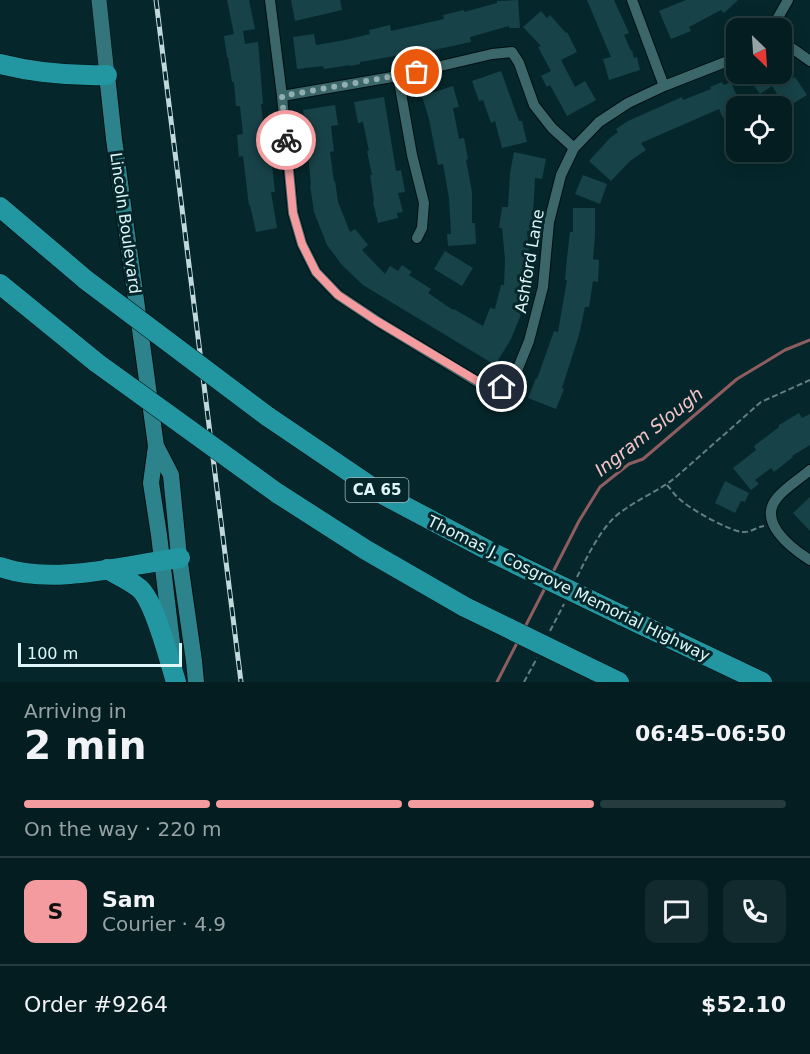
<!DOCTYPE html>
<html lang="en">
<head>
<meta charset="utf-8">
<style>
	body { margin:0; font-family:"DejaVu Sans",sans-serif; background:#122a2d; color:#f1f3f6; height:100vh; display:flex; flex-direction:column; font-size:22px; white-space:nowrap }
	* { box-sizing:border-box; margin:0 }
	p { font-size:20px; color:#97a2a5 }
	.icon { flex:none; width:33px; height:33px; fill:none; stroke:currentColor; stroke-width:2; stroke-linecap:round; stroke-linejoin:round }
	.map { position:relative; height:682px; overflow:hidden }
	.side { display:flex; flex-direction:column; background:#041d20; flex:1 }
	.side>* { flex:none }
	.needle { width:39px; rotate:155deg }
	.buttons { position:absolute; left:726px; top:18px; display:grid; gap:12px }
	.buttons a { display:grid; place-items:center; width:66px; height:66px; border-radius:12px; background:#041d20; box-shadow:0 3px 15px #0003,0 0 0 2px #253b3e; font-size:30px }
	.scale { position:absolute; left:18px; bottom:15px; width:164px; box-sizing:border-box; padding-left:6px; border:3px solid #dff6f8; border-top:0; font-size:16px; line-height:21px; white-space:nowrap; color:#dff6f8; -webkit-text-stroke:4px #05272b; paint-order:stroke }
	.pin { position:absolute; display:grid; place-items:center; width:51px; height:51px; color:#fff; margin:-26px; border:3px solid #fff; border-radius:50%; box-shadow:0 2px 6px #0007 }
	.courier { position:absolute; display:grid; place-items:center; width:60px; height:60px; margin:-30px; border:4px solid #f49b9f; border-radius:50%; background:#fff; color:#222; box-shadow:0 2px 8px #0007 }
	.summary em { font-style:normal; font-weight:700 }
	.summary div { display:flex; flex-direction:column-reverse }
	.summary { display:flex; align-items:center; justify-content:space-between; height:102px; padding:0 24px }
	h1 { font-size:39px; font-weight:700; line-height:45px }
	.bar { display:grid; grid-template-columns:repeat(4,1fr); gap:9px 6px; align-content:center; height:72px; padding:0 24px }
	.bar i { height:8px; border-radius:4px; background:#253b3e }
	.bar .current { background:#f49b9f }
	.bar p { grid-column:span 4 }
	.line { display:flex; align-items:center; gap:15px; padding:0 24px; border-top:2px solid #253b3e }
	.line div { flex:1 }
	.round { display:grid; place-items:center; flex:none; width:63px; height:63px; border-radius:12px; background:#122a2d }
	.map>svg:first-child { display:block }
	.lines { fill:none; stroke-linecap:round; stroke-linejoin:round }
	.stream { stroke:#8e5d60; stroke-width:3 }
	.building { fill:#174348 }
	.street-casing { stroke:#000f11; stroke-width:12 }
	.secondary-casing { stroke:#000f11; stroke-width:16 }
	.primary-casing { stroke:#000f11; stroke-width:18 }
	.highway-casing { stroke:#000f11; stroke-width:21 }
	.path { stroke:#617f82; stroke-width:2; stroke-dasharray:6 3; stroke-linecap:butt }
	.street { stroke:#3b676b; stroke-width:10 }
	.secondary { stroke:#34757b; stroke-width:15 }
	.primary { stroke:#2c838b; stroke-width:16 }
	.highway { stroke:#2296a1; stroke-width:20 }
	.rail-casing { stroke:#c1d9dc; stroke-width:5 }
	.rail { stroke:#05272b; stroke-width:3; stroke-dasharray:9; stroke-linecap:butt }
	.highway-bridge-casing { stroke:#000f11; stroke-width:21; stroke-linecap:butt }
	.highway-bridge { stroke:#2296a1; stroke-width:20 }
	.done { stroke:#93aeb0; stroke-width:6; stroke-dasharray:0 10.8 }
	.route { stroke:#f49b9f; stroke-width:8 }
	.labels { text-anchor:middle; stroke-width:6; stroke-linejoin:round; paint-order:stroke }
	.shield { fill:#05272b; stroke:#9eb8ba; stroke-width:1.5 }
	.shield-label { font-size:15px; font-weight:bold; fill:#dff6f8 }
	.street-label { font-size:16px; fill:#dff6f8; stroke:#05272b }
	.water-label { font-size:18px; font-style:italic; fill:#f7c5c7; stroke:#05272b }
</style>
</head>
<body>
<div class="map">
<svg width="810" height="682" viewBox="0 0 810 682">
	<rect width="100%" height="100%" fill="#05272b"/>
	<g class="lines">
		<!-- stream -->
		<path class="stream" d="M552,574l27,-53 21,-34 29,-23 14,-5 94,-80 48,-29 25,-10
			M525,627l20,-39
			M497,682l21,-41"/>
	</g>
	<!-- building -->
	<path class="building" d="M227,0h22l6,29 -12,2 2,13 13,-2 1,11 4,51h-2l3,28 3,-1 4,34h1l3,27h-4l6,36 -21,4 -6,-27 -1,1 -6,-50 -4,1 -2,-22 6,-1 -3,-28h-4l-2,-24h-2l-4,-25h-1l-3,-21 10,-2z
		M291,0h49l2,10 -47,11z
		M518,0l2,28h-11v-2l-39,11 1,5 -70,15 -1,-2 -40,7v2l-10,2v-1l-26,4 -1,-3 -26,3 -4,-32 21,-3 2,11 29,-5 25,-6 -1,-4 21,-5 1,6 53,-12 -1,-4 21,-5v2l33,-9v-2z
		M587,0h27l15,33 -5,2 7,16 1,-1 2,8 3,-1 3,13 -31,10 -6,-21 8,-2z
		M686,0h52l-14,13 -3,-3 -32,17 2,4 -20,8 -12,-28z
		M541,11l6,7 3,-3 16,18 1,-1 10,20 -16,8 14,27 10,-6 11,19 -29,16 -17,-31 -3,2 -6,-11 10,-5 -13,-24 3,-1 -18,-19z
		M501,71l18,50h3l5,21 -25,6 -7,-27 -4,2 -8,-23 -4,1 -7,-20z
		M753,74h34l4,5 4,-2 12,18 -21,13 -14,-22 -12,8 -12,-17z
		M722,82l1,3 8,-3 10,24h-5v7l-13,5 -4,-9 -78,34 5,7 -16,11 -19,20 -22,-20 21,-23 8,-6 -2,-3 12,-8 54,-24 1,3 28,-11 -1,-2z
		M453,86l6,21 -6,1 6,31 5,-1 4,21 -2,1 6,32v31h3l1,21 -28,2 -1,-12h4l-2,-36 -6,-34 -5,1 -9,-46 -7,-23z
		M384,97l12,74 5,-1 4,22 -7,1 5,19 -6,1 1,5 -20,5 -5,-21 1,-1 -4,-26h2l-5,-24h2l-6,-29 -5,1 -4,-21z
		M335,105l3,20 -7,1 3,25 -4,1 4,30 1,-1 3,21 12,30 5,-3 13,16 -6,5 23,24 5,-8 8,5 4,-6 10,7 -3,3 22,14 -3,4 25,17 1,-1 29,17 7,-18 5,1 6,-24h3l1,-26 -3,-31h-3l3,-21h6l2,-34 4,-21 32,7 -4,20 -7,-1 -3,53h-5l3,29v11h-5l-1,14 -3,14 2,1 -3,17 -9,22 -16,26 -132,-80 -21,-20 -15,-20 -13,-33 -4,-27h1l-4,-42h1l-5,-33z
		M583,175l24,9 -7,20 -25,-10z
		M573,208h22v28l-2,23 6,1 -1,22 -5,-1 -4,26h-4l-6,28 -17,53 2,1 -8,20 -28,-11 8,-20 1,1 17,-48 4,1 9,-52h-2l2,-22 3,-26h3z
		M445,251l28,17 -11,18 -28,-17z
		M799,413l3,5 8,-4v31l-18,11 1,1 -19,15 -3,-4 -16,12 4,4 -8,6 -18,-22 23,-18 -2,-4 25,-19v-2z
		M725,481l24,12 -4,9 -4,-1 -6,12 -20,-10z
		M810,497v34l-17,-18z"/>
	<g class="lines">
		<defs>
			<path id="street" d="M270,0l12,96 11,117 9,31 14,28 22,23 39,26 112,68 13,-2 12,-9 15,-37 14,-54 6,-65 12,-47 13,-27 25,-26 29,-19 36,-17 64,-25 8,-6
				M632,0l32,86
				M772,28l16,-28
				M782,41l28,20
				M398,76l14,79 12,48 -2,25 -5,10
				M282,96l116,-20 94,-22 20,-2 7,11 15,42 18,23 22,20
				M810,470c-10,9 -24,17 -33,28 -20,24 14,50 33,62"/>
			<path id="secondary" d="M99,0l8,75"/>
			<path id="primary" d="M107,75l7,64 42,307 -5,37 8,52 14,116
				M156,446l15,29 8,81 15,105 2,21"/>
			<path id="highway" d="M0,64c35,9 71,12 107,11
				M0,207l86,73
				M0,284l97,79
				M267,416l115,78 111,59
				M277,493l89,57 99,57
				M0,567c52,19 126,-2 180,-9
				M107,569c10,6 22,11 32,19 16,13 30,72 37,94
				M621,615l141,67
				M594,670l25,12"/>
		</defs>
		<!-- street casing -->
		<use href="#street" class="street-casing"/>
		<!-- secondary casing -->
		<use href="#secondary" class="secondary-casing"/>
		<!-- primary casing -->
		<use href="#primary" class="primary-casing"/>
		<!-- highway casing -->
		<use href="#highway" class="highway-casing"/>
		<!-- path -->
		<path class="path" d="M667,485c5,6 9,12 16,17 11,9 45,28 59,30 9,1 14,-5 22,-6
			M577,577c10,-20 25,-52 44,-65 17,-13 38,-21 55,-35l85,-75 49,-22
			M550,631l14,-27
			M524,682l13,-24"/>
		<!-- street -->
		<use href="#street" class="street"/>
		<!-- secondary -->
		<use href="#secondary" class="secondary"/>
		<!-- primary -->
		<use href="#primary" class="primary"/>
		<!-- highway -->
		<use href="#highway" class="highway"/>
		<defs>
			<path id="rail" d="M156,0l85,682"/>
		</defs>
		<!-- rail casing -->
		<use href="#rail" class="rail-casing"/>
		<!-- rail -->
		<use href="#rail" class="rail"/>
		<defs>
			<path id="highway-bridge" d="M86,280l181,136
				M97,363l180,130
				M493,553l128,62
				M465,607l129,63"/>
		</defs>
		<!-- highway-bridge casing -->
		<use href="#highway-bridge" class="highway-bridge-casing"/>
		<!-- highway-bridge -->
		<use href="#highway-bridge" class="highway-bridge"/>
	</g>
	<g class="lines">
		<!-- done -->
		<path class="done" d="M286,140l-4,-44 135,-24"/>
		<!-- route -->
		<path class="route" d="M286,140l7,73 9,31 14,28 22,23 39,26 112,67 13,-1"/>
	</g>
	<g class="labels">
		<!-- shield labels -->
		<rect class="shield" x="345.5" y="478" width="63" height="24" rx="4.5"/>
		<g class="shield-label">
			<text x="377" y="495">CA 65</text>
		</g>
		<!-- street labels -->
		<g class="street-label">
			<text transform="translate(126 223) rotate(82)" y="6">Lincoln Boulevard</text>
			<text transform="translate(529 261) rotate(-80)" y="6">Ashford Lane</text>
			<text transform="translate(569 588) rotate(26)" y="6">Thomas J. Cosgrove Memorial Highway</text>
		</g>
		<!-- water labels -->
		<g class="water-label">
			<text transform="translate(649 432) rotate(-38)" y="6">Ingram Slough</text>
		</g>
	</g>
</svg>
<div class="buttons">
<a><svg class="needle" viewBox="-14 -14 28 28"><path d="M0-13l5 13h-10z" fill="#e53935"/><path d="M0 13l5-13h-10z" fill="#97a2a5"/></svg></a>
<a><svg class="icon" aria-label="locate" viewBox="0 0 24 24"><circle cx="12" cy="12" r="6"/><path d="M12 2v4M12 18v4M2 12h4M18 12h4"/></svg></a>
</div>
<div class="scale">100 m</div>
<div class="pin" style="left:417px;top:72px;background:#ea580c"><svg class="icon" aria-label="bag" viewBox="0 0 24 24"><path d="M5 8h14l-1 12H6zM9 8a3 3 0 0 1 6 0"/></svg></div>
<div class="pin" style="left:502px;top:387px;background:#1f2937"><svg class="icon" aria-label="home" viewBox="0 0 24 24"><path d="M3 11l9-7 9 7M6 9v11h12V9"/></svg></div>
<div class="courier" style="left:286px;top:140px"><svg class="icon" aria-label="bike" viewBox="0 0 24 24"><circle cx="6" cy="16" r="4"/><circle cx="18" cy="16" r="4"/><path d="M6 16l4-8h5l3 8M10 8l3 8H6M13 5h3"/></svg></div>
</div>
<section class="side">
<div class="summary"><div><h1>2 min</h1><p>Arriving in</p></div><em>06:45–06:50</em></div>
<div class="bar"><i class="current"></i><i class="current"></i><i class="current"></i><i></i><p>On the way · 220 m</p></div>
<div class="line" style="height:108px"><b class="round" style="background:#f49b9f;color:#111">S</b><div><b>Sam</b><p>Courier · 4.9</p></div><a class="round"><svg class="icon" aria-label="chat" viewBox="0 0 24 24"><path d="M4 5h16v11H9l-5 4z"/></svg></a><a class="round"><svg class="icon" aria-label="phone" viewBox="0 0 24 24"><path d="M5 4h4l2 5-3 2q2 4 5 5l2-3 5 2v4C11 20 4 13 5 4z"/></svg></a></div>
<div class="line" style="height:78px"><div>Order #9264</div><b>$52.10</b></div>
</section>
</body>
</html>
